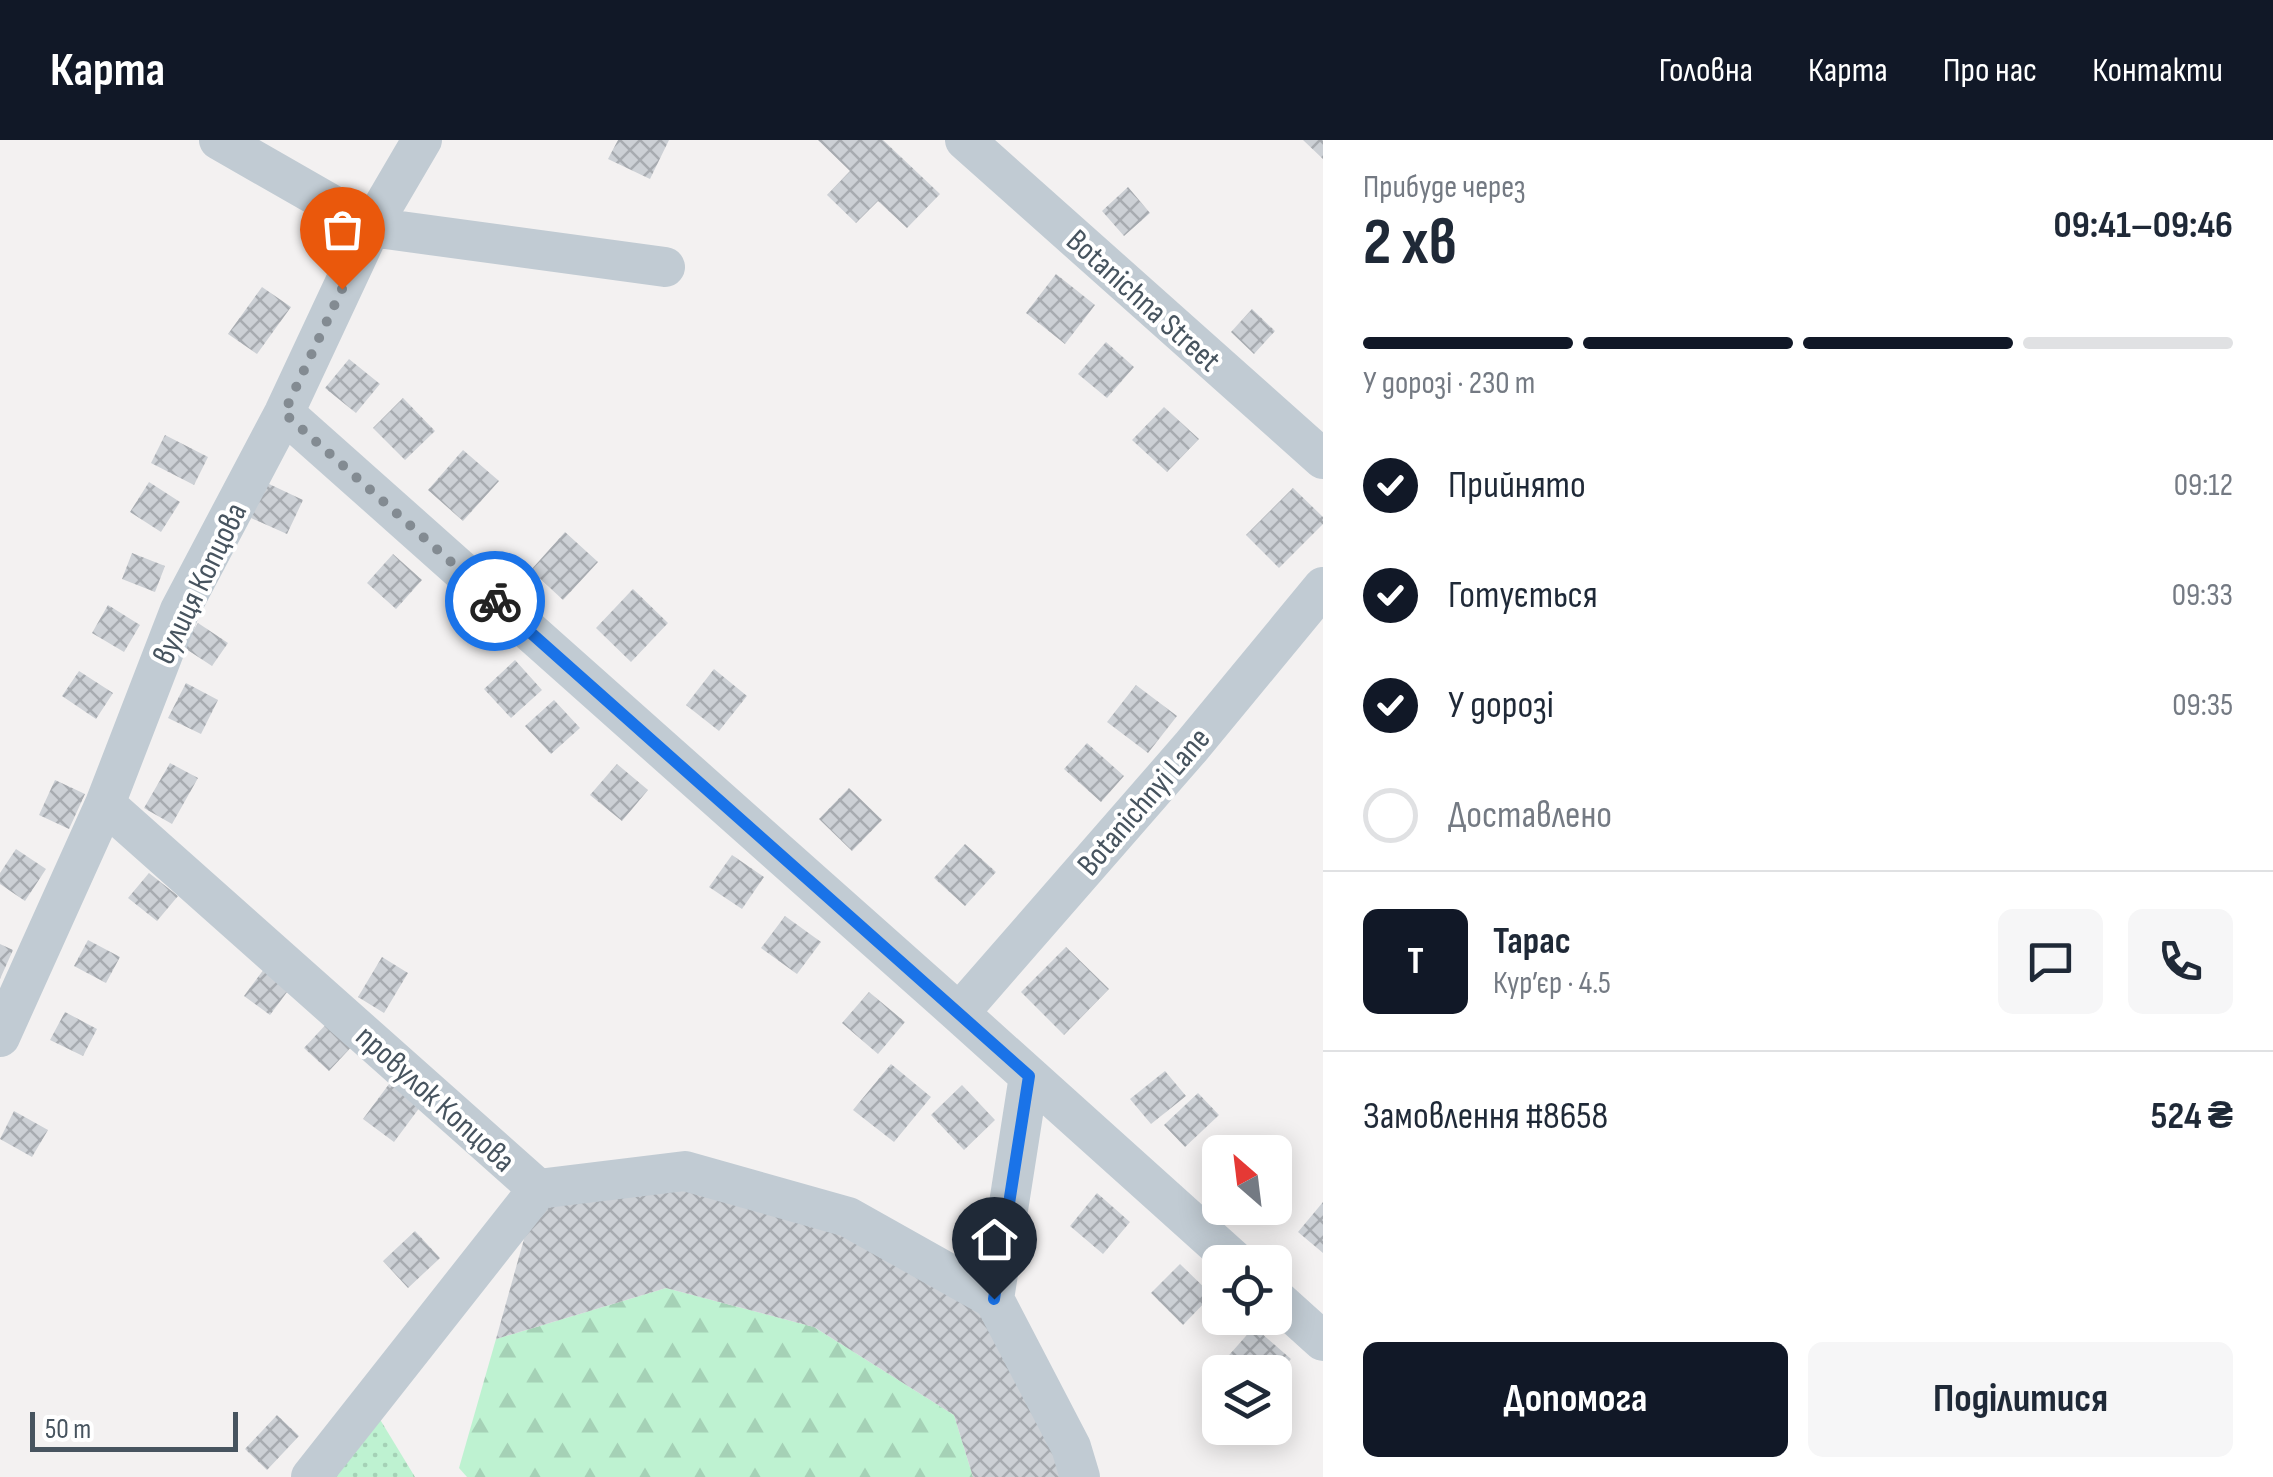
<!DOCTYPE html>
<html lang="uk">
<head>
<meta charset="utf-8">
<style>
	body { margin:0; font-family:"Sofia Sans Condensed",sans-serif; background:#f6f6f7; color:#1f2937; height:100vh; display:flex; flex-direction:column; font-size:38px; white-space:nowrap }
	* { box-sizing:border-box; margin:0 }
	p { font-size:32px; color:#747a83 }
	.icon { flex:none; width:55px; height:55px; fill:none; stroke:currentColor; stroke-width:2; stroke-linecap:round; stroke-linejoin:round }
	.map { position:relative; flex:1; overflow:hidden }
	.details { display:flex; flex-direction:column; background:#fff; width:950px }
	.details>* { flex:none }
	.needle { width:65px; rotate:332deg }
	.controls { position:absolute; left:1202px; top:995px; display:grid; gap:20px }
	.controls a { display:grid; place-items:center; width:90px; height:90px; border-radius:15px; background:#fff; box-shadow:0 5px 25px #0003; font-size:50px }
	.scale { position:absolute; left:30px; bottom:25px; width:208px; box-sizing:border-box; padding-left:10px; border:5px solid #47545f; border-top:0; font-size:28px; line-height:35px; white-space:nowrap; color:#47545f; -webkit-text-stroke:8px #fff; paint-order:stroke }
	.pin { position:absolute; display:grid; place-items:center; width:85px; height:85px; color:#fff; margin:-102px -42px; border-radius:50% 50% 50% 0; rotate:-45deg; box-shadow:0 0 10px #0007 }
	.pin .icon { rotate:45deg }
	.courier { position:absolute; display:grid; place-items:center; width:100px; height:100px; margin:-50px; border:8px solid #1a73e8; border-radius:50%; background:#fff; color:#222; box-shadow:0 2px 12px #0007 }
	.overview em { font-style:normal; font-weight:700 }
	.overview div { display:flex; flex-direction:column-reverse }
	.overview { display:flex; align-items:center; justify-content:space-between; height:170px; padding:0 40px }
	h1 { font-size:65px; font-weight:700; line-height:75px }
	.bar { display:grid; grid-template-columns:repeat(4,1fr); gap:15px 10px; align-content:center; height:120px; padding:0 40px }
	.bar i { height:12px; border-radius:8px; background:#e0e1e3 }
	.bar .active { background:#111827 }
	.bar p { grid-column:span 4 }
	.line { display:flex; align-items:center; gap:25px; padding:0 40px; border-top:2px solid #e0e1e3 }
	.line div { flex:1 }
	.round { display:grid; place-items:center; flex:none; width:105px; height:105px; border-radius:15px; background:#f6f6f7 }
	ol { padding:0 40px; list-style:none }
	li { display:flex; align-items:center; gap:30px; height:110px }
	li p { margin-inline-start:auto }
	li .icon { padding:10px; border-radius:50%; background:#111827; color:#fff; stroke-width:4 }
	li:last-child { color:#747a83 }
	li i { width:55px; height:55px; border:5px solid #e0e1e3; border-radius:50% }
	.cta { display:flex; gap:20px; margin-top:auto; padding:20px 40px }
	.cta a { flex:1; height:115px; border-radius:15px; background:#111827; color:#fff; font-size:40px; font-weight:700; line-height:115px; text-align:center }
	.cta a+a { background:#f6f6f7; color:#1f2937 }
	header { display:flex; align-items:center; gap:60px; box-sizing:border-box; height:140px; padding:0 50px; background:#111827; color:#fff }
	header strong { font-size:48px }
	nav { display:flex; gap:55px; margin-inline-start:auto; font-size:35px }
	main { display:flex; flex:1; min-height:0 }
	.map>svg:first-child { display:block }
	.grass { fill:url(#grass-dots) }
	.forest { fill:url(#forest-firs) }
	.building { fill:url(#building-cross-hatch) }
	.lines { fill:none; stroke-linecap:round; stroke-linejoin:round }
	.minor { stroke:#c1cbd3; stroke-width:40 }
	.done { stroke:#838b92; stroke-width:10; stroke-dasharray:0 18 }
	.route { stroke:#1a73e8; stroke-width:12 }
	.labels { text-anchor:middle; stroke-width:8; stroke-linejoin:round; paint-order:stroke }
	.street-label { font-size:32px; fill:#47545f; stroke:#fff }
</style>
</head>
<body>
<header>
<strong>Карта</strong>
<nav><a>Головна</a><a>Карта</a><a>Про нас</a><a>Контакти</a></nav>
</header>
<main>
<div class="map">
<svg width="1323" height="1337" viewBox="0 0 1323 1337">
	<defs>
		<pattern id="grass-dots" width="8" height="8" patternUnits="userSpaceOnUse" patternTransform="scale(2.5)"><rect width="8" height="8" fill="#bef2d1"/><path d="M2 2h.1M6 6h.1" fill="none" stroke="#a5d1b6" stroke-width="1.8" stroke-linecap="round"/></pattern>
		<pattern id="forest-firs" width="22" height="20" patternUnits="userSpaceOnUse" patternTransform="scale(2.5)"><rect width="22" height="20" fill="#bef2d1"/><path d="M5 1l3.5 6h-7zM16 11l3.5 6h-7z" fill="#a5d1b6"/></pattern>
		<pattern id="building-cross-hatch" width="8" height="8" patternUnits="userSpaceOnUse" patternTransform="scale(2.5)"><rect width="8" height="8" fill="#ccd0d5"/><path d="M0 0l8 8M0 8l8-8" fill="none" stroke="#a7abb0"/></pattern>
	</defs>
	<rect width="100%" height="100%" fill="#f3f1f1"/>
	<!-- grass -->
	<path class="grass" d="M370,1263l45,74h-104z"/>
	<!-- forest -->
	<path class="forest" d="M666,1148l148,39 140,88 19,62h-506l-8,-9 37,-129z"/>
	<!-- building -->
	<path class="building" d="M618,0h51l-19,39 -42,-20z
		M818,0h65l57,54 -33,34 -29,-27 -22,22 -29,-28 23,-24z
		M1303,0h20v19z
		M1128,47l22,26 -26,23 -22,-25z
		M1056,134l39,31 -30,39 -39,-31z
		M262,147l29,20 -34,47 -29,-20z
		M1252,169l23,22 -21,23 -23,-22z
		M1106,202l28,25 -27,31 -29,-24z
		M349,219l31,25 -24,29 -31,-25z
		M403,258l32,33 -30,29 -32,-32z
		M1164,267l35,32 -32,33 -35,-32z
		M165,295l43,22 -14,28 -43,-22z
		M463,310l36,31 -36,40 -35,-31z
		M149,342l31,20 -19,30 -31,-20z
		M267,343l36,17 -16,34 -36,-16z
		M1293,348l30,29v7l-44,44 -33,-33z
		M565,392l33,30 -35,38 -32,-30z
		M132,413l33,13 -10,26 -33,-13z
		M393,414l29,26 -26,29 -29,-26z
		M633,449l35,34 -37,39 -35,-34z
		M108,465l32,20 -16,27 -32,-19z
		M198,483l30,20 -16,23 -29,-19z
		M515,520l27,30 -31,28 -27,-29z
		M714,529l33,27 -28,35 -33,-26z
		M79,531l34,22 -17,26 -34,-23z
		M186,543l32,17 -17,34 -33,-16z
		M1136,545l41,31 -29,37 -41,-31z
		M554,560l26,28 -29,26 -26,-28z
		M1087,603l37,33 -23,26 -37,-33z
		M170,623l28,15 -26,46 -28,-16z
		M617,624l31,26 -26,31 -32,-26z
		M55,640l30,14 -16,35 -30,-14z
		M849,648l33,32 -30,31 -33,-32z
		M965,704l31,28 -31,34 -31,-28z
		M16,709l30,20 -21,32 -25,-17v-11z
		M732,715l32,22 -22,32 -33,-22z
		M149,733l29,23 -21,25 -29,-23z
		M785,776l36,26 -24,32 -36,-26z
		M88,800l32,17 -14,26 -32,-17z
		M0,804l13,6 -13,29z
		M1066,807l43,42 -45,46 -43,-43z
		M382,817l26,16 -24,40 -26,-16z
		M264,829l26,19 -20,27 -26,-19z
		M869,852l36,30 -27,32 -36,-31z
		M65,872l32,17 -14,27 -33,-16z
		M330,880l25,23 -26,28 -25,-23z
		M891,924l40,33 -37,45 -41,-32z
		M1165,931l21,25 -35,28 -21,-25z
		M392,940l31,23 -29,39 -31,-23z
		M962,945l33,35 -31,30 -33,-35z
		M1198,953l21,22 -34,32 -21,-22z
		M14,971l34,19 -16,27 -32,-18z
		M1275,1020l15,14 -15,16z
		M685,1031l309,128 86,178h-107l-19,-62 -140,-88 -148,-39 -170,51 42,-150z
		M1097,1053l33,29 -27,32 -33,-28z
		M1323,1062v51l-25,-21z
		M415,1091l25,27 -32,30 -25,-27z
		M1180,1124l32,31 -29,30 -32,-32z
		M1254,1187l37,32 -16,18v-5h-41l-12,-9z
		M277,1275l22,21 -32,34 -22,-21z"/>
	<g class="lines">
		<!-- minor -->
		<path class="minor" d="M219,0l152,87 294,40
			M965,0l358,319
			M284,273l675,600 277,249
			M105,664l433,385
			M959,873l232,-266 132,-160
			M0,897l105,-233 75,-194 104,-197 87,-186 51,-87
			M1029,936l-35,223 77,148 9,30
			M538,1049l147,-18 163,46 146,82
			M1275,1158l48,43
			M311,1337l227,-288"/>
	</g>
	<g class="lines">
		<!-- done -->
		<path class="done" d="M342,149l-58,124 211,188"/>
		<!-- route -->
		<path class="route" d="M495,461l534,475 -35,223"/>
	</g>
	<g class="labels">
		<!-- street labels -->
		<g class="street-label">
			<text transform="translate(1144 160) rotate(42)" y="11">Botanichna Street</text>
			<text transform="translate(199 443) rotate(-64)" y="11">вулиця Копцова</text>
			<text transform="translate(1143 661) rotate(-49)" y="11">Botanichnyi Lane</text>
			<text transform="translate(436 958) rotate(42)" y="11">провулок Копцова</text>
		</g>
	</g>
</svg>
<div class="controls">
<a><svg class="needle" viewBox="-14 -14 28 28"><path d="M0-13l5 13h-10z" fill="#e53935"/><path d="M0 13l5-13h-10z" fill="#747a83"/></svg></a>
<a><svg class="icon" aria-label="locate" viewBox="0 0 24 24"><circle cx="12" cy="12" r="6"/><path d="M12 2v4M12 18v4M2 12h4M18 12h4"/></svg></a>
<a><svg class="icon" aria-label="layers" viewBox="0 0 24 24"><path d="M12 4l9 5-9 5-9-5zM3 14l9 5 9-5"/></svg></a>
</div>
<div class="scale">50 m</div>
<div class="pin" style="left:342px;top:149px;background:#ea580c"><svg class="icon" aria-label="bag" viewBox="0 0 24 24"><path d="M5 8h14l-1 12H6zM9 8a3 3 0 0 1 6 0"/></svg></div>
<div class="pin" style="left:994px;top:1159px;background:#1f2937"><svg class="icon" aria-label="home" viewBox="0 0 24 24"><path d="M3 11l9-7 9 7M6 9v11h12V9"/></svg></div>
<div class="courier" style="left:495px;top:461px"><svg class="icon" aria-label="bike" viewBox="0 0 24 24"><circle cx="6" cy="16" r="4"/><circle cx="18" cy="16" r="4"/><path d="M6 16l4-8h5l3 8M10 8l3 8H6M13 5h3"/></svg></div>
</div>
<section class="details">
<div class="overview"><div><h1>2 хв</h1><p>Прибуде через</p></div><em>09:41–09:46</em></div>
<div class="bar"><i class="active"></i><i class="active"></i><i class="active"></i><i></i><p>У дорозі · 230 m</p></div>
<ol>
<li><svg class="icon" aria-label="check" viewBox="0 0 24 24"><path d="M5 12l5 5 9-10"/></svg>Прийнято<p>09:12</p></li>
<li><svg class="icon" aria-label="check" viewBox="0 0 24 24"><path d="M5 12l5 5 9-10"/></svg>Готується<p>09:33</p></li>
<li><svg class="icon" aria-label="check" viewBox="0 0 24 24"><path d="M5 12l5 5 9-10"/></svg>У дорозі<p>09:35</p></li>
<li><i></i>Доставлено</li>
</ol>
<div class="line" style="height:180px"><b class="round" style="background:#111827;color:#fff">Т</b><div><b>Тарас</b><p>Кур’єр · 4.5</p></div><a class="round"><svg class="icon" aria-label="chat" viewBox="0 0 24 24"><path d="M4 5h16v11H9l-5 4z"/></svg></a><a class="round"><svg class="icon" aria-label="phone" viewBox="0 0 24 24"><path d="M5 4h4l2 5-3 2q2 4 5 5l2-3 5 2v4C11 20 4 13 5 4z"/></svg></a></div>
<div class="line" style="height:130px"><div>Замовлення #8658</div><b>524 ₴</b></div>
<div class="cta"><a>Допомога</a><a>Поділитися</a></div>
</section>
</main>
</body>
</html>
